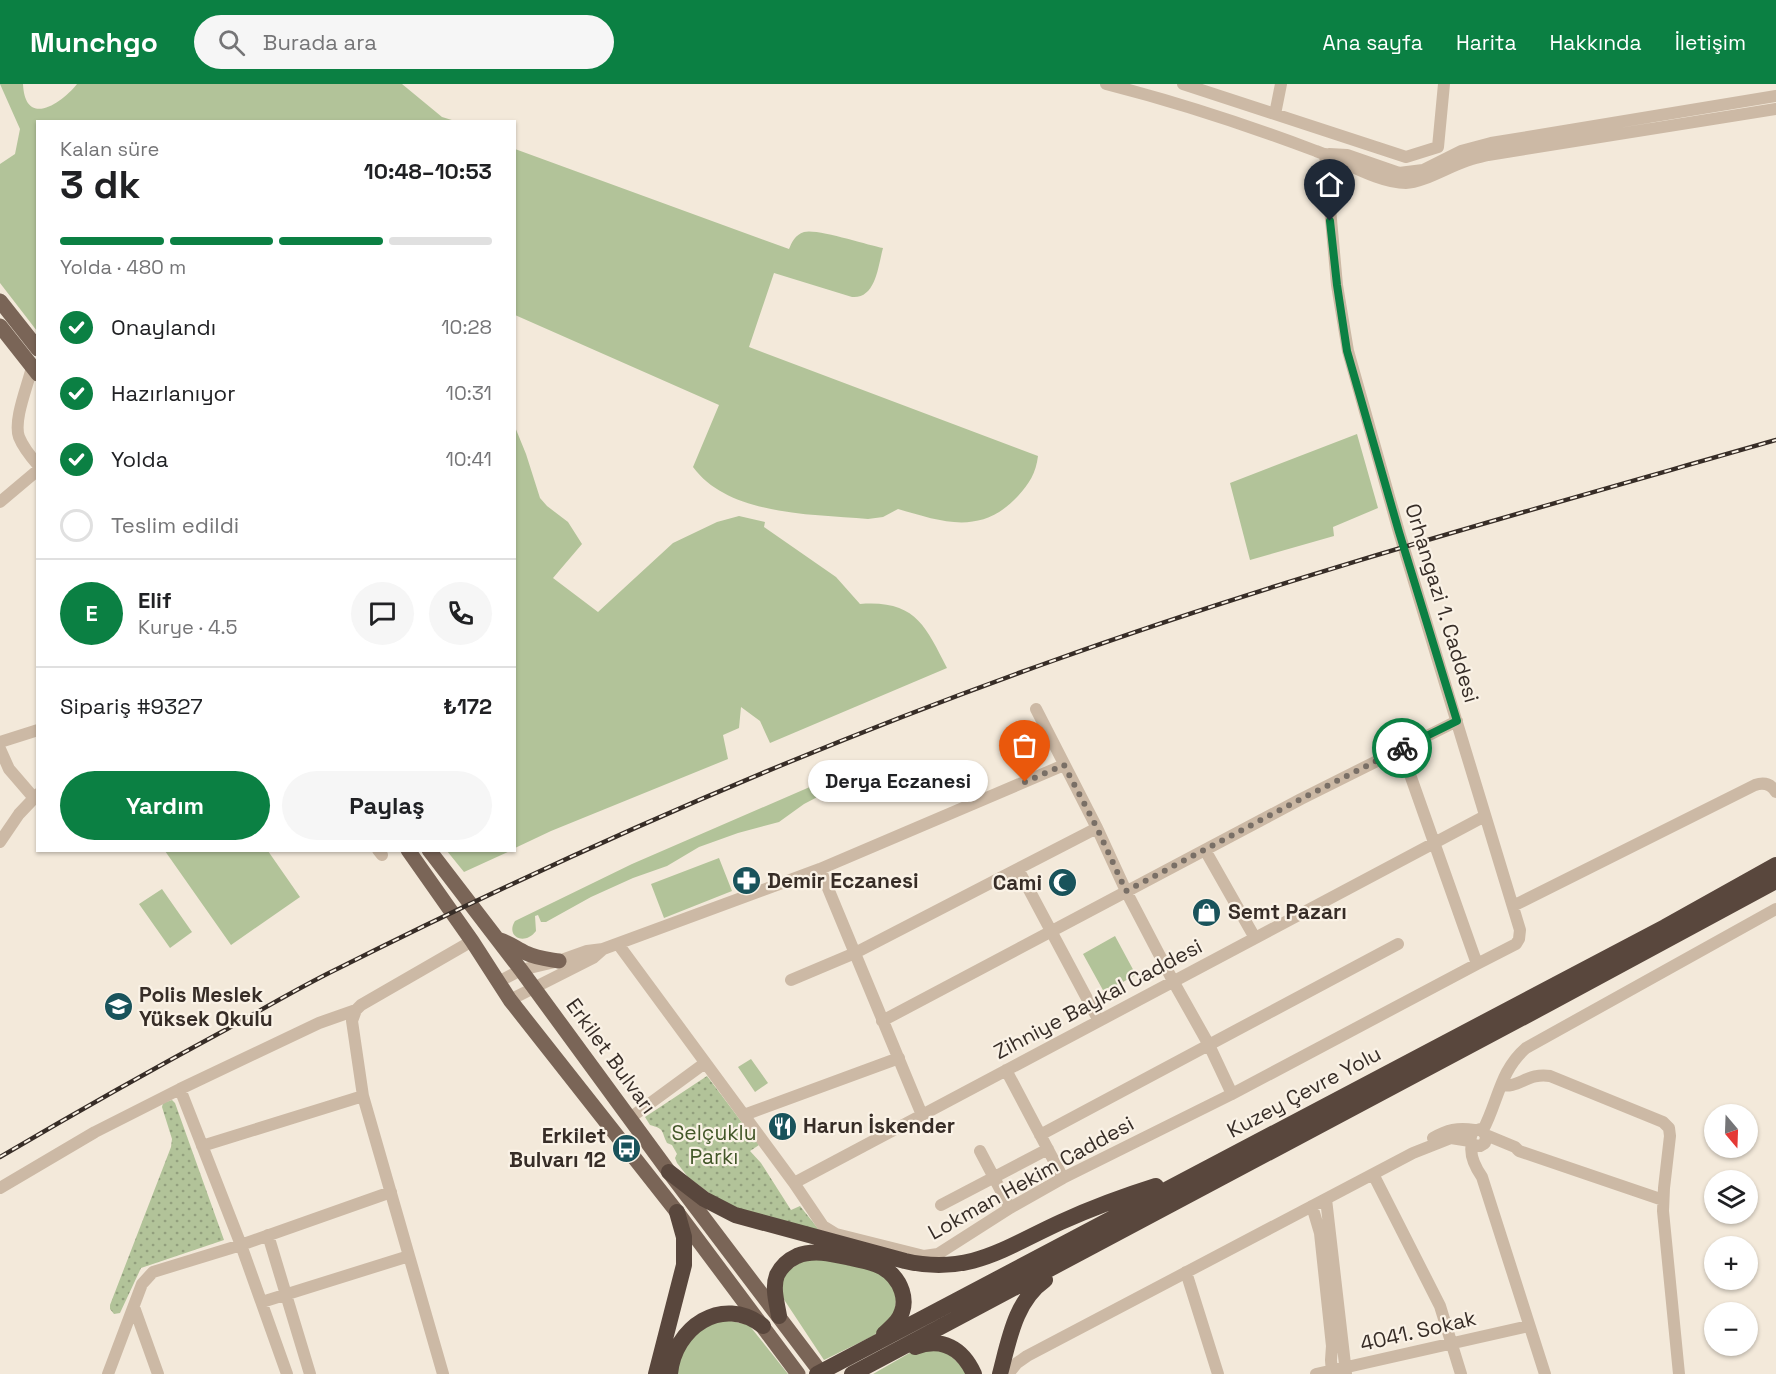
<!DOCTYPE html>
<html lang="tr">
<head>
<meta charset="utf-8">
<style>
	body { margin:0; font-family:"Space Grotesk",sans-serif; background:#f6f6f6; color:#202124; height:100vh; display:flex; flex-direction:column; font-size:22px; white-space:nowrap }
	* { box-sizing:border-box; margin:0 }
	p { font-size:20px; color:#757577 }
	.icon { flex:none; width:33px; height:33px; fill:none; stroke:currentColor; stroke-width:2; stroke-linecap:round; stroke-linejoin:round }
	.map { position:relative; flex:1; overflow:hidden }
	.sheet { position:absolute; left:36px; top:36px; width:480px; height:732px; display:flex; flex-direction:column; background:#fff; border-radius:0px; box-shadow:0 2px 4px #0004 }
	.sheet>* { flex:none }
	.needle { width:39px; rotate:161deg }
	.tools { position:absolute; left:1704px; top:1020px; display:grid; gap:12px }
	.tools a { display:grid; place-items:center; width:54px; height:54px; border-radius:50%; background:#fff; box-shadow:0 2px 4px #0004; font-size:30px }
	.pin { position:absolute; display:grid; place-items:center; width:51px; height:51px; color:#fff; margin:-62px -26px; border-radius:50% 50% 50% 0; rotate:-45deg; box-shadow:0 0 6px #0007 }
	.pin .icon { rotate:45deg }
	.courier { position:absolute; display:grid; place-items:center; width:60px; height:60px; margin:-30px; border:4px solid #0b8043; border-radius:50%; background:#fff; color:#222; box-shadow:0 2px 8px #0007 }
	.bubble { position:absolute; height:42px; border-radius:21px; background:#fff; box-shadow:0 2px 4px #0004; font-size:20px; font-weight:800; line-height:42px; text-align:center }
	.head em { font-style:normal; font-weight:800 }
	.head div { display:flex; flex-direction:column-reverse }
	.head { display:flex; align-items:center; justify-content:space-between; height:102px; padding:0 24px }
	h1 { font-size:39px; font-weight:800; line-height:45px }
	.bar { display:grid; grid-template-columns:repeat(4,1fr); gap:9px 6px; align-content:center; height:72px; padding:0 24px }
	.bar i { height:8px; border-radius:4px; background:#e0e0e0 }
	.bar .current { background:#0b8043 }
	.bar p { grid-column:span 4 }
	.line { display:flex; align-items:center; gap:15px; padding:0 24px; border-top:2px solid #e0e0e0 }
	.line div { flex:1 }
	.round { display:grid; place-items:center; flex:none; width:63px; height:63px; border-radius:32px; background:#f6f6f6 }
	ol { padding:0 24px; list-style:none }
	li { display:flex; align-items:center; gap:18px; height:66px }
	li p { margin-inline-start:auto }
	li .icon { padding:6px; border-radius:50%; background:#0b8043; color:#fff; stroke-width:4 }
	li:last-child { color:#757577 }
	li i { width:33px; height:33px; border:3px solid #e0e0e0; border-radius:50% }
	.cta { display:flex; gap:12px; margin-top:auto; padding:12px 24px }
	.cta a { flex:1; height:69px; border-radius:36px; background:#0b8043; color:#fff; font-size:24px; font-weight:800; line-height:69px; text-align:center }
	.cta a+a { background:#f6f6f6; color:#202124 }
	header { display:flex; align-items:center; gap:36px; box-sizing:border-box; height:84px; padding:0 30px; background:#0b8043; color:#fff }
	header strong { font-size:28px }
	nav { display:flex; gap:33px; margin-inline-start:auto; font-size:21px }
	.search { width:420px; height:54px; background:#f6f6f6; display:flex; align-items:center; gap:15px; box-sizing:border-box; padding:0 21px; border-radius:33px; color:#757577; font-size:22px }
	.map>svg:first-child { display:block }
	.grass { fill:#b2c399 }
	.park { fill:url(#park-dots) }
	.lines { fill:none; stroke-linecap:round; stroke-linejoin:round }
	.minor { stroke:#ccb9a5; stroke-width:12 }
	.major { stroke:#7a6557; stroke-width:15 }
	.highway { stroke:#59473d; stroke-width:16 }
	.rail-casing { stroke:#372d27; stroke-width:4.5 }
	.rail { stroke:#faf2e6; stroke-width:2; stroke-dasharray:7; stroke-linecap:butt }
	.done { stroke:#796f66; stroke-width:6; stroke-dasharray:0 10.8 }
	.route { stroke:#0b8043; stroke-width:8 }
	.labels { text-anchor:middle; stroke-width:4.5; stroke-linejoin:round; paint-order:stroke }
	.street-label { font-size:21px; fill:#372d27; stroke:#faf2e6 }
	.poi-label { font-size:21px; font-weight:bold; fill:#372d27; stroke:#faf2e6; text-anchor:start }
	.park-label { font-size:21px; fill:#435729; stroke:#faf2e6 }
</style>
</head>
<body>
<header>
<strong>Munchgo</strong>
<div class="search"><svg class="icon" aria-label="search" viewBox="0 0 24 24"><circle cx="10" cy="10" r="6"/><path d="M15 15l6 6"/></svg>Burada ara</div>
<nav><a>Ana sayfa</a><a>Harita</a><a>Hakkında</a><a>İletişim</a></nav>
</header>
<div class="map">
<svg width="1776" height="1290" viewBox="0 0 1776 1290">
	<defs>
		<pattern id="park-dots" width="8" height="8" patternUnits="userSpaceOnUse" patternTransform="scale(1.5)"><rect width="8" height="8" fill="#b2c399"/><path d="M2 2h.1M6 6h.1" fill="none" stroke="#929f7d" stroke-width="1.8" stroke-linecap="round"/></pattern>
	</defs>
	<rect width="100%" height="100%" fill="#f3e9da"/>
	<!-- grass -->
	<path class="grass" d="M0,0h23c2,44 38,20 54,0h325l40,33 13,4 -417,1 -1,209 -37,-48v-119l15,-10 5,-25z
		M515,65l274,100c3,-7 6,-14 15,-17 12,-4 64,13 79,16 -5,18 -7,51 -31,49l-78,-24 -25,74 289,109c-2,17 -9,28 -20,40 -37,40 -75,26 -120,13l-15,8 -15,2c-56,-5 -139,-3 -175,-52l26,-62 -204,-90z
		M515,343l11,27 14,44 7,8 21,16 14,22 -29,34 45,34 75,-69 44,-21 22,-6 26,6 -1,5 72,50 24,27c55,-4 65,21 87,64l-177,75 -10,-22 -19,-14 -2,21 -16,7 5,24 -177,72 -36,17z
		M1357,350l21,74 -45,19 1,9 -84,24 -20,-77z
		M865,679h7l6,8v5c-10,13 -15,4 -24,-1l2,6 -2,4h-12l-15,7 -23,12 -25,18 -41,11 -39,14 -32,19 -34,12 -42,19 -45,25h-5l-3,-7 -3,1 1,15c-11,15 -31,6 -21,-10l117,-57z
		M165,767h103l32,46 -69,48z
		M447,767h63l-46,21z
		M719,774l13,33 -68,27 -13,-34z
		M162,805l30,43 -22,16 -31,-44z
		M1115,852l21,39 -32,17 -21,-38z
		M751,975l17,24 -13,9 -17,-25z
		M807,1173l71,13 19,18 -3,32 -21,16 -49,24 -43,-65 1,-19z
		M717,1234l32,7 39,49h-113l11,-32z
		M943,1265l27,25h-97l40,-23z"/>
	<!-- park -->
	<path class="park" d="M707,992l52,69 -9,6 11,12 30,47 9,-4 20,25 -87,-20 -45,-34 -11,-14 -2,-5 2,-4 -5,-9 -5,-2c-6,-12 -2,-14 -17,-18l-5,-8z
		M172,1016l3,3 49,137 -83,28 -21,45 -6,1 -4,-5v-4l61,-158 1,-8 -10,-32 1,-4z"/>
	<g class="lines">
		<!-- minor -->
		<path class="minor" d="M1106,0c71,18 141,41 210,67 26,9 62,32 90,32 16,0 44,-17 60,-22 7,-3 15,-4 22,-6l288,-46
			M1183,0l223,73 32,-10 6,-63
			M1275,30l6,-30
			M1325,70l12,131 11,66 51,181 121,398 -1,9 -3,5 -39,20
			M1329,70l18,1 52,18 24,-3 38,-19 30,-8 285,-47
			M32,283c-4,18 -19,53 -13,70 4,10 12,20 19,28
			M0,418l38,-32
			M1036,625l61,119 29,63 47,90 36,64 23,49
			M0,658l38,-12
			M0,665l9,20 25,29
			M0,758l19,-28 19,-20
			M378,766l4,5
			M1205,766l50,88
			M820,785l102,246
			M1018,785l81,152
			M1513,822l242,-121c9,-3 16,-1 21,7
			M618,860l176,239 29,43 13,8 88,22 14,-2 72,-46 53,-30 169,-84 245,-130 -76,-215
			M791,896l64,-27 242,-125
			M498,898l23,-12 38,-9 28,-10 16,-2 217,-80 244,-104
			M510,916l83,-42 9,-8
			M882,937l419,-222 156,-78
			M1006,986l57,108
			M1501,1001c17,4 27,-13 49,-9l113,46 6,6 1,8 -6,52 -1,23 16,163
			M744,1031l155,-57
			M630,1034l75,-55
			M1483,1046c15,-28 17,-60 43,-82l250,-139
			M1040,1051l358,-191
			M1486,1051l-1,8 -5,3 -6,-1 -4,-4 2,-9 8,-3 6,6 29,12 4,4 144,49
			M1433,1054c14,-8 25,-11 41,-8
			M1472,1059c-3,12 3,24 10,34l63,197
			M202,1062l161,-50
			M980,1067l30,57
			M1373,1090l67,132 21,68
			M794,1099l691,-367
			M0,1104l95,-56 85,-43
			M1326,1115l20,174
			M941,1121l107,-56
			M1312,1122l8,27 12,113 -1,14 1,14
			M268,1151l42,139
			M1186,1188l32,102
			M262,1218l147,-46
			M134,1223l24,67
			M108,1290l34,-90 11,-12 88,-27 150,-53
			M287,1290l-46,-129 -61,-156 139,-66 37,-13
			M443,1290l-80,-278 -11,-75 4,-11 5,-5 111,-64
			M1008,1290l9,-11 10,-7 386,-203 38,-15 19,3
			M1316,1290l213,-48"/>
		<!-- major -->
		<path class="major" d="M0,217l38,48
			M0,242l38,48
			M408,766l64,91 38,59 167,212 121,162
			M429,766l92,120 148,202 153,202
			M500,856c10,3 17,9 26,13 10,5 21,6 33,8"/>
		<!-- highway -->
		<path class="highway" d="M669,1088l35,27 31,16 170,46c64,15 101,-14 156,-39 31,-14 63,-26 95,-36
			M779,1232c-2,-13 -7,-28 -2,-41 4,-8 11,-15 20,-19 17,-7 36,-2 54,2 10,2 21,4 31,9 19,11 29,35 15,54 -4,5 -9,9 -13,13
			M915,1263c27,-10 47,1 59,27
			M656,1290l28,-109v-28l-7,-25
			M670,1290c4,-46 52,-80 93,-48
			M817,1290l848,-447 111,-62
			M852,1290l698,-371 226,-122
			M1000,1290c9,-34 15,-73 45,-94"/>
		<defs>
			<path id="rail" d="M0,1073c75,-44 151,-87 227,-128 36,-20 73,-42 110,-60 233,-117 473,-222 718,-309 237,-85 480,-151 721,-220"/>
		</defs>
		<!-- rail casing -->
		<use href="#rail" class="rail-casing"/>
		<!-- rail -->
		<use href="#rail" class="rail"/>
	</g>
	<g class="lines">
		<!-- done -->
		<path class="done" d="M1025,698l39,-17 33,63 29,63 175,-92 101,-51"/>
		<!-- route -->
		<path class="route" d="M1330,137l7,64 10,66 52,181 58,189 -55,27"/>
	</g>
	<!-- icons -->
	<defs>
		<symbol id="pharmacy-disc" viewBox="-11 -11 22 22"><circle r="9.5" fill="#19535b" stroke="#faf2e6"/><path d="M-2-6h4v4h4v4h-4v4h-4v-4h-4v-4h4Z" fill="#fff"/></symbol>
		<symbol id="mosque-disc" viewBox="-11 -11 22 22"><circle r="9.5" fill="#19535b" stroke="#faf2e6"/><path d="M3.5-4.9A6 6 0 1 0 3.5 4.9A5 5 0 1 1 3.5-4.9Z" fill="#fff"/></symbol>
		<symbol id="shop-disc" viewBox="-11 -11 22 22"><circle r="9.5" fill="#19535b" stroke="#faf2e6"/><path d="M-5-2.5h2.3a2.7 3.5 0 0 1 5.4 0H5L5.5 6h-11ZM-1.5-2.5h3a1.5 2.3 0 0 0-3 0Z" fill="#fff"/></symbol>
		<symbol id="school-disc" viewBox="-11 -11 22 22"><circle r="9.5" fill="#19535b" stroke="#faf2e6"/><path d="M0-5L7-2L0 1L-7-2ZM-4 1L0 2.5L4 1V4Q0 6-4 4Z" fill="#fff"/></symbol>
		<symbol id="restaurant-disc" viewBox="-11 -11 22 22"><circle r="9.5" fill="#19535b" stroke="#faf2e6"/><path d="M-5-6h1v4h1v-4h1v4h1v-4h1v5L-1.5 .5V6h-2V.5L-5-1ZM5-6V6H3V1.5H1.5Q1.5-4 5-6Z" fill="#fff"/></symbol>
		<symbol id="bus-disc" viewBox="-11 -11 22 22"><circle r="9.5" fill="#19535b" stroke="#faf2e6"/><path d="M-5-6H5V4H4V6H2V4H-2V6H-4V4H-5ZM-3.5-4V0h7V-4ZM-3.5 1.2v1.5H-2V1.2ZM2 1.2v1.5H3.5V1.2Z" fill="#fff"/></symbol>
	</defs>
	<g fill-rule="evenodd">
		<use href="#pharmacy-disc" x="730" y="780" width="33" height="33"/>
		<use href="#mosque-disc" x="1046" y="782" width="33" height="33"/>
		<use href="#shop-disc" x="1190" y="812" width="33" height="33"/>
		<use href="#school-disc" x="102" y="906" width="33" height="33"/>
		<use href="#restaurant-disc" x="766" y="1026" width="33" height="33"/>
		<use href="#bus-disc" x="610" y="1048" width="33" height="33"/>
	</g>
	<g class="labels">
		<!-- street labels -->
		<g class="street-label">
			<text transform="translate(1442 519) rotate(73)" y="7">Orhangazi 1. Caddesi</text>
			<text transform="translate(1098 915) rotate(-28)" y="7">Zihniye Baykal Caddesi</text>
			<text transform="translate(611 972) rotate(54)" y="7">Erkilet Bulvarı</text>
			<text transform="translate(1304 1008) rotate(-28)" y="7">Kuzey Çevre Yolu</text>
			<text transform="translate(1031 1094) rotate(-29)" y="7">Lokman Hekim Caddesi</text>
			<text transform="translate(1418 1247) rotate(-13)" y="7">4041. Sokak</text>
		</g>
		<!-- poi labels -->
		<g class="poi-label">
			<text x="767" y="804">Demir Eczanesi</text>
			<text x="1042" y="806" text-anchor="end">Cami</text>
			<text x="1228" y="835">Semt Pazarı</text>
			<text x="139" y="918">Polis Meslek<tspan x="139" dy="24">Yüksek Okulu</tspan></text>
			<text x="803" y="1049">Harun İskender</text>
			<text x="606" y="1059" text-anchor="end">Erkilet<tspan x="606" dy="24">Bulvarı 12</tspan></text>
		</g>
		<!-- park labels -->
		<g class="park-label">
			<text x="714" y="1056">Selçuklu<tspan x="714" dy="24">Parkı</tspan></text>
		</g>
	</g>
</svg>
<div class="tools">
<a><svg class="needle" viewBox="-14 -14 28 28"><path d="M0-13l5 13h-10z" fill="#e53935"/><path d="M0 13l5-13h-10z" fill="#757577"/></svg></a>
<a><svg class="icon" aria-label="layers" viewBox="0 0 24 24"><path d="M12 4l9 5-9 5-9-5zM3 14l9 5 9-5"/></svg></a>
<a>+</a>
<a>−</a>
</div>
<div class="pin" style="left:1025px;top:698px;background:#ea580c"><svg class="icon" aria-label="bag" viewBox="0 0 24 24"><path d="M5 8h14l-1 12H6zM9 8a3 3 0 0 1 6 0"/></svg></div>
<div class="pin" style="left:1330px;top:137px;background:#1f2937"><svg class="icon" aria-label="home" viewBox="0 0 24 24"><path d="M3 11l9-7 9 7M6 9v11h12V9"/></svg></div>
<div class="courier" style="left:1402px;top:664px"><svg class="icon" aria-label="bike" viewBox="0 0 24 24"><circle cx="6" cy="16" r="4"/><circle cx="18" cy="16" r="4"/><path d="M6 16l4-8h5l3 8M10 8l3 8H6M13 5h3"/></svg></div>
<div class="bubble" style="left:808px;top:676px;width:180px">Derya Eczanesi</div>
<section class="sheet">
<div class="head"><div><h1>3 dk</h1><p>Kalan süre</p></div><em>10:48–10:53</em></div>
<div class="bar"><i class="current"></i><i class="current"></i><i class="current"></i><i></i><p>Yolda · 480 m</p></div>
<ol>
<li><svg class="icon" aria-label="check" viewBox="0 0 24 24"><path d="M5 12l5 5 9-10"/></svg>Onaylandı<p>10:28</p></li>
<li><svg class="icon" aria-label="check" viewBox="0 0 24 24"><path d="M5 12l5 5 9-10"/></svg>Hazırlanıyor<p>10:31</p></li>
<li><svg class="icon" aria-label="check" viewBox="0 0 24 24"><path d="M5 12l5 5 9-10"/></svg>Yolda<p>10:41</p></li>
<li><i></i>Teslim edildi</li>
</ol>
<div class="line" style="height:108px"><b class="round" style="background:#0b8043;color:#fff">E</b><div><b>Elif</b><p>Kurye · 4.5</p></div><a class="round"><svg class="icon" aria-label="chat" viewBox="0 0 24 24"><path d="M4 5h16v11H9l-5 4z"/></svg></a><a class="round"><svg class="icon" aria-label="phone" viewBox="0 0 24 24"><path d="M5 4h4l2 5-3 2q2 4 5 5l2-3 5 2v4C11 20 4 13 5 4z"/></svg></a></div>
<div class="line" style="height:78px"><div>Sipariş #9327</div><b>₺172</b></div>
<div class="cta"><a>Yardım</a><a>Paylaş</a></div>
</section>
</div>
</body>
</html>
